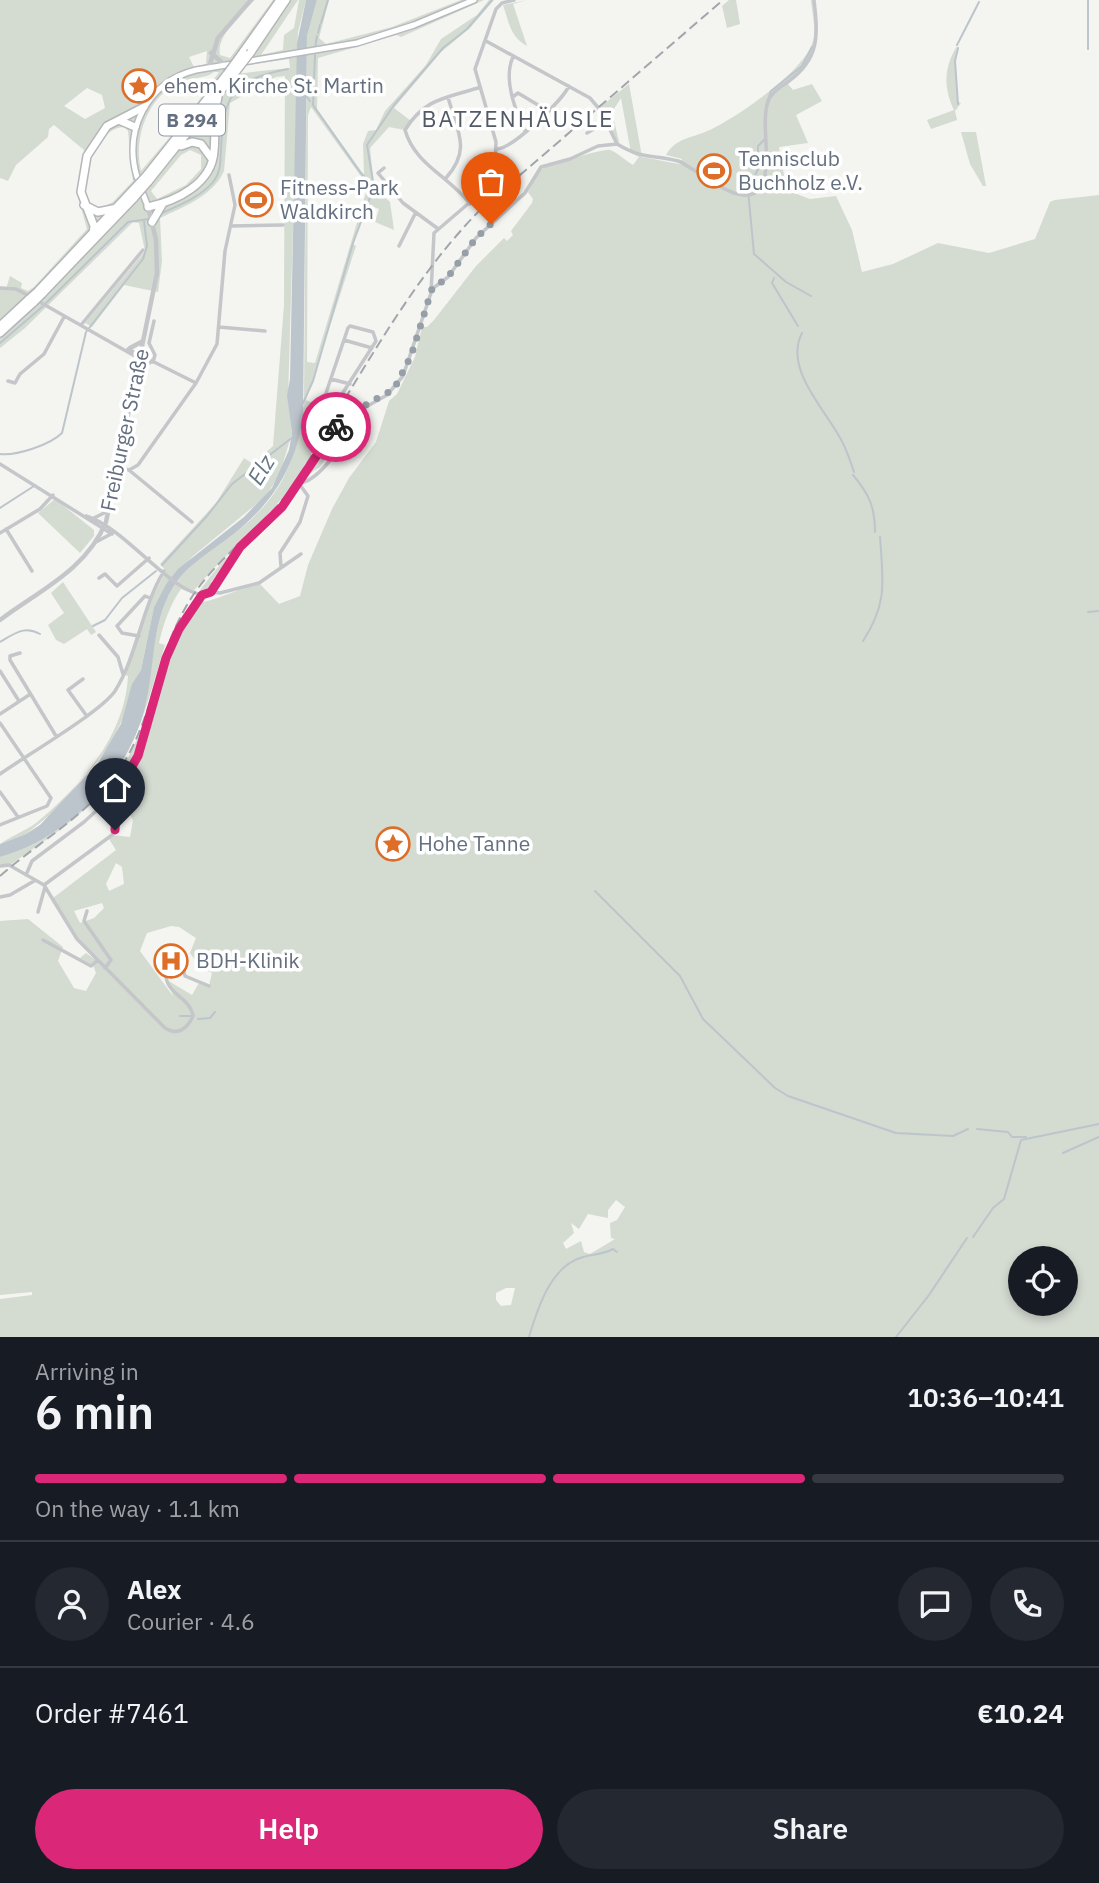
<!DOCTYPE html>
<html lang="en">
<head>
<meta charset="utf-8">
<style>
	body { margin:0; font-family:"IBM Plex Sans",sans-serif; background:#242831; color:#f1f3f6; height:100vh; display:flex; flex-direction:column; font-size:26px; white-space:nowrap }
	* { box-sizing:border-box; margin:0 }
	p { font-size:23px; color:#9ea1a6 }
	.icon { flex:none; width:38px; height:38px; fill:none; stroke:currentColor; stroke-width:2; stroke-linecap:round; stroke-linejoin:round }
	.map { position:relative; height:1337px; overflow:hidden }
	.details { display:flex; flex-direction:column; background:#171b24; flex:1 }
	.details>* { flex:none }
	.tools { position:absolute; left:1008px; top:1246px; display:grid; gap:14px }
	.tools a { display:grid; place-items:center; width:70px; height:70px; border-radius:50%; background:#171b24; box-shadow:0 4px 10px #0003; font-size:35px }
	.pin { position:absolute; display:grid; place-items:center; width:60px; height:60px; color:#fff; margin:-72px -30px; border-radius:50% 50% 50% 0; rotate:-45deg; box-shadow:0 0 7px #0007 }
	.pin .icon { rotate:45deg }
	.courier { position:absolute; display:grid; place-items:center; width:70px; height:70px; margin:-35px; border:5px solid #db2777; border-radius:50%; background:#fff; color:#222; box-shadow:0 2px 9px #0007 }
	.headline em { font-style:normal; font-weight:600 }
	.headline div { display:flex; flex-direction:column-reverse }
	.headline { display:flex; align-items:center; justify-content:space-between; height:119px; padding:0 35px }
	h1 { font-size:46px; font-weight:600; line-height:52px }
	.bar { display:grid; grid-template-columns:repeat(4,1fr); gap:10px 7px; align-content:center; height:84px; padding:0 35px }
	.bar i { height:9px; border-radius:5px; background:#363941 }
	.bar .selected { background:#db2777 }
	.bar p { grid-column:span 4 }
	.line { display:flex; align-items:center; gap:18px; padding:0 35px; border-top:2px solid #363941 }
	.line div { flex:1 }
	.round { display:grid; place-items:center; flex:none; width:74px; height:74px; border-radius:37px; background:#242831 }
	.action { display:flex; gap:14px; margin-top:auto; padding:14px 35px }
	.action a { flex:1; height:80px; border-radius:42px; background:#db2777; color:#fff; font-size:28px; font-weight:600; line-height:80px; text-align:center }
	.action a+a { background:#242831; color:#f1f3f6 }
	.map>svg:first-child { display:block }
	.green { fill:#d4dbd1; fill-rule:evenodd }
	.water { fill:#bdc5cc }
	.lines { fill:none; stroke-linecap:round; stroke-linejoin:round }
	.stream { stroke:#bdc5cc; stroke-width:2 }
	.secondary-casing { stroke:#b6b9be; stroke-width:8 }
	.trunk-casing { stroke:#b4b6ba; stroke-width:10 }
	.minor { stroke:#c4c6ca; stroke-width:3.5 }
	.tertiary { stroke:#c4c6ca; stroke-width:4.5 }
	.secondary { stroke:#fff; stroke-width:5 }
	.trunk { stroke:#fff; stroke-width:7 }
	.rail { stroke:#a2a6ac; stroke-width:2; stroke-dasharray:10 5; stroke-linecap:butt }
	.trunk-bridge-casing { stroke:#b4b6ba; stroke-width:10; stroke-linecap:butt }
	.trunk-bridge { stroke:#fff; stroke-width:7 }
	.done { stroke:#969ea7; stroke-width:7; stroke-dasharray:0 12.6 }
	.route { stroke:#db2777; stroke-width:9 }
	.labels { text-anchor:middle; stroke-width:7; stroke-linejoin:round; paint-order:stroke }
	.shield { fill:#fff; stroke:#929aa6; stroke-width:2 }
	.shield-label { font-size:19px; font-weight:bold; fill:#646f80 }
	.poi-label { font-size:21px; fill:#646f80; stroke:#fff; text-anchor:start }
	.street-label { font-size:21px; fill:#646f80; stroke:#fff }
	.neighbourhood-label { font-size:23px; letter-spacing:2px; fill:#525a66; stroke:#fff }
	.water-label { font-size:23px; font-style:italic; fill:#647785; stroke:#fff }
</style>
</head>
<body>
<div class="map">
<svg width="1099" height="1337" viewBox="0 0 1099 1337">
	<rect width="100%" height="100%" fill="#f4f4f0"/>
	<!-- green -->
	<path class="green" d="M0,0h255c-13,11 -39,37 -35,55l10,3 43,-58h4l-43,74 56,-6 -1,-9 -41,6 42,-65h8l-37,55 22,-5 1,-15 10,-7 5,-28h7l-8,32 -1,21 -5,1v4l5,-1v35l-9,307 4,34 -13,43 -14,21 -72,59 -27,28 -12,23 -13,63 -9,16 -5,24 -18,37 -53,63 -30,24 -26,10c9,-7 25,-13 36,-21 45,-37 89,-87 92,-147l-5,-2 20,-58 23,-45 -6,-7 56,-61 28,-45 9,6 20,-18 11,-141 1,-229 -9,1 -46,26 -6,68c-11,25 -41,36 -64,47l2,43 -4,31 -34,-7 -32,42 -7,-4 60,-72 -6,-28 -6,-1 -108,106 -25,20v-11l61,-57 89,-93 -6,-15 -107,117 -37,33v-34l6,1 4,-13 12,7 -1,5 7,3 6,-4 53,-58 -10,-36 7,-43 -30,-25 -5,4 -1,8 -32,28 -8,16 -8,-3zM207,51l-1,13 -12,3 -5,-10zM214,72h5l-28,40 -50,59c-8,-34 7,-76 41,-90 10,-4 24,-2 32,-9zM87,88l15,7 3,13 -20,11 -21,-13zM124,127l4,4 5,50 -20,21 -14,7c-33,-13 -6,-81 25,-82zM190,150l11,5v14l-15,16 -29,14 -6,-8 30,-36z
		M317,0h12l-10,38 7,6 66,-17 69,-27h23l-83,37 -4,-2 -79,23 -1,51 47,66 -1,-31 5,-13 8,-1 9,-19 41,-46 15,-26 36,-24 12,-15h5l-24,28 -29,24 -47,56 17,13 -6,9 -16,-3 -19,21 4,39 16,15 4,28 -19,-8 4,-13 -5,-2c-12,6 -17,25 -21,37l3,2 -50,154 11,5 -7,12 14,15c-13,22 -25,45 -41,65 -28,34 -63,61 -91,96l-11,-4c-11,15 -18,36 -22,54l6,2c-17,55 -29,111 -70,154 -24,26 -56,45 -85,66l-10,-1v-7c81,-22 136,-97 149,-177 6,-34 7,-72 30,-101 13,-17 35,-31 53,-44 50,-37 65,-74 72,-135l3,-364zM311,107l57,79 -53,177 -8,-1 1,-247z
		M527,0l-14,4 14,42c-17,-9 -18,-24 -24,-41z
		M729,0h7l4,24 -13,4 -5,-22z
		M811,0h3c2,42 6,52 -27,83l6,7 19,-6 10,17 -26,14 12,28 -29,4 5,28 10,18 16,6 26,-3 16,34 10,42 31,-8 45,-21 51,10 46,-14 15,-37 5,-2 44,-5v1142h-1099v-38l32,-4v-3l-32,3v-374l28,-2 35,28 -5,14 16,27 12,3 10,-18 -3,-8 -13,-7 6,-5 11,8 -20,-22 -24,-41 63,-48 -7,-11 3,-4 18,2 3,-17 -4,-7 1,-12 4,-1 7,-21 -11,-6 -17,21 -6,-5 19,-27 23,-47 24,-72 26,-41c12,1 43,-15 61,-18l19,20 21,-8 8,-31 24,-56 17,-31 27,-36 13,-41 8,-7 18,-37 7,-30h5l7,-7 42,-54 28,-28 3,3 6,-6 -2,-4 21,-28 1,-4 -5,-7c5,-8 7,-17 14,-23 5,-3 63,-21 68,-19 8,3 16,11 23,15l6,-8 -8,-4 -10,-55 -9,14 8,34 -21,-38 30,-24 13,73 42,8 22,15 29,14 -54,-32 1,-3 -16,-4c10,-18 28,-17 46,-26 28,-14 89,-56 100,-85 5,-12 0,-32 -1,-44zM116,863l6,4 2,17 -15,7 -3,-7zM102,903l2,5 -10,10 -14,5 -6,-12zM171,926l8,1 17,11 -6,15 10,14 12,6 -3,13 -10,-3 -7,12 -25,-15 6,16 -33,-45 7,-18zM616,1200l9,7 -8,13 -7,3 1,15 4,1 -25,15 -6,-2 -3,-11 -15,8 -3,-6 11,-10 -3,-10 8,6 9,-15 20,4v-8zM1020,1258h46v46h-46zM506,1288h9l-4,17 -10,1 -5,-6v-7z
		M957,46l-2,15 3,41 3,1 -6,8 2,9 -26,9 -4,-9 27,-10c-11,-23 -10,-43 3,-64z
		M961,132h15l10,54h-3l-13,-22z
		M331,440l4,3 -15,24 -11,7z
		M55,499l39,31v6l-14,17 -42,-40z
		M235,549l-24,33 3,2 -4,6 -10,4 -1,7 -23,27c17,-30 35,-55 59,-79z
		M63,582l33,50 -5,3 -4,-6 -23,15 -8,-4 -8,-15 16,-12 -13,-20z"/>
	<!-- water -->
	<path class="water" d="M306,0h11l-10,36 -4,381c-8,53 -33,90 -76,122 -16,12 -37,25 -49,41 -28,38 -22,84 -33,127 -17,68 -77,132 -145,150v-13l26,-10 14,-9 58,-62 23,-39 11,-40 9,-14 13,-63 12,-23 12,-15 66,-52 28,-29 17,-38 3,-17 -5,-38 3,-16 7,-336z"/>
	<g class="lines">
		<!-- stream -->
		<path class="stream" d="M1088,0v49
			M321,23l7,-23
			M318,33l2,-8
			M957,45l22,-43
			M315,48l2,-12
			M958,48l-3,13 3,43
			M315,55l-2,50 47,67 13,14
			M304,93l6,8
			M766,106l5,-15 31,-25 10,-19
			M764,140l-6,6v23l-10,21 6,64 32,28 25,14
			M162,213c16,-7 40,-17 51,-31 8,-9 7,-20 8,-31 2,-55 10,-71 67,-82
			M774,278l-2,5 26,43
			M802,333c-18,35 21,74 37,103 7,11 11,24 15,36
			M0,343l42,-36 86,-85 21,-3
			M303,403l10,-22 40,-138 21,-56 -7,-42 27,-40 49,-57 24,-19 25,-29
			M0,454c16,2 50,-9 62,-21l24,-101 57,-73 4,-13 -3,-25
			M853,475c16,19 22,32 22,57
			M0,508l34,-22
			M162,565l45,-49 25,-32 61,-47
			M1088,612l11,-1
			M93,626l12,-6 17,-22 34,-27
			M863,641c25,-38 20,-60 17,-104
			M0,642c14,-8 24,-17 40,-8
			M595,891l85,85 23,43 72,69 13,8 108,37 57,3 15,-7
			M180,1016h10
			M198,1019l12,-1 5,-6
			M977,1129l31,3 4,5h14
			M1063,1153l36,-16
			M973,1237l20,-29 11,-9 17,-59 78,-16
			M529,1337c8,-27 21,-69 51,-79 11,-4 22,-3 33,-9l4,3
			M896,1337l33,-42 38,-57"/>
		<defs>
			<path id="secondary" d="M137,177c-14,-47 10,-95 59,-107l161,-27 57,-18 60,-25
				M143,194l5,13"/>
			<path id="trunk" d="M243,52l37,-52
				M251,52l35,-52
				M121,121l14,6
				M181,146l11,-4 9,2 11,15
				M146,176l81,-102
				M148,182l86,-108
				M84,205l14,7 19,-4
				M148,207c28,-6 64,-23 66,-56 2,-19 -1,-36 4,-54
				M152,222l10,-17
				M93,235l1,-9 -13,-34 6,-36 20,-30 37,-19
				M38,291l93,-99
				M42,294l92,-96
				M0,326l29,-27
				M0,333l34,-31"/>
		</defs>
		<!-- secondary casing -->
		<use href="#secondary" class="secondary-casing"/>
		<!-- trunk casing -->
		<use href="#trunk" class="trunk-casing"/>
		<!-- minor -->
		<path class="minor" d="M486,41l104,57 11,13 16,33
			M513,57c-10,21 2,53 12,74
			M514,96l4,-3 30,18
			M587,133l19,-11
			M617,144c27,16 34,10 61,17 18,6 74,61 86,18 7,-24 -4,-59 5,-80 5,-9 12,-12 20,-18 31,-23 29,-46 25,-81
			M497,149c15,0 65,-48 72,-63
			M384,168l-6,5 25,30 34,25
			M446,178c26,-29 11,-47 2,-81
			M470,204c-21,-28 -55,-39 -65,-74 19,-31 40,-32 73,-42
			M231,226l52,-1
			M399,246l16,-32
			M0,288l16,1 15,8
			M432,289l16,-12 28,-39 49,-45 16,-26 29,-8 28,-13 19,-2
			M38,301l95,54 20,7
			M81,325l62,-75
			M219,327l46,4
			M344,340l28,8
			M128,349l68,34
			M153,362l2,-7 -6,-12 5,-22
			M331,379l19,5
			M8,381l7,2 5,-9 24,-20 20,-37
			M321,427l55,-86 -3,-9 -23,-6 -2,2 -23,68 -13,20 18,18
			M0,464l112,70
			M119,467l10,3 9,-5 58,-82 21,-39 8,-93 10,-46 -6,-30
			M129,470l63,52
			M299,483c23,-1 51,-52 64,-70l-1,-5
			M86,516c40,12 85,78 119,79l6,-3 29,-45 42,-40 59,-86 46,-26 16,-19 28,-83 3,-60 42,-36 19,-32 1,-23 -21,-73 21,-60 6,-6 12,-3
			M94,518l14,-7
			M6,529l26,42
			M0,533l40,-24 13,-14
			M96,542l15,-8
			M281,567l-1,-14 20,-31 8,-26 -8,-11
			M99,578l6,-4 12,12 32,-28
			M211,592l9,1 39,-10 42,-29
			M99,635l19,22 5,17
			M139,636l-17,-3 -5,-7 28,-30 5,2
			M20,653l-10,3v4l46,76
			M0,671l19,30
			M83,679l-15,11 18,25
			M0,714l29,-19
			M0,723l51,75 -4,8 -47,19
			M0,774c24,-17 101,-62 115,-83 23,-37 26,-82 49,-120
			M0,792l18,25
			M0,866l9,-1 35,20 33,54 88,89c13,8 22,1 28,-12 -4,-24 -37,-20 -24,-57l10,-4 6,21 24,10
			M26,875l6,-14 52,-39 33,-30
			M44,885l68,-50 5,-17v-26l21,-38 28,-96 36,-63
			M0,897l10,-2 24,-14
			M87,911l-3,10 27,39 -6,8
			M38,912l7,-25
			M43,940l48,26 6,-5"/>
		<!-- tertiary -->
		<path class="tertiary" d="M211,53l14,12
			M209,67l9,-29 33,-38
			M130,348l13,-7
			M139,369l11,-7
			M0,620c40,-30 86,-50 106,-98l51,-249 -1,-33 -8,-33"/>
		<!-- secondary -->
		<use href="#secondary" class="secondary"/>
		<!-- trunk -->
		<use href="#trunk" class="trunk"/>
		<!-- rail -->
		<path class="rail" d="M0,876c48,-42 102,-68 132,-128 23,-46 28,-98 55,-143 25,-44 69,-71 99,-110 18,-24 32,-51 47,-77 46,-74 88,-149 150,-211l240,-207"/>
		<defs>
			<path id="trunk-bridge" d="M227,74l16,-22
				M234,74l17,-22
				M131,192l15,-16
				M134,198l14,-16
				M29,299l9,-8
				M34,302l8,-8"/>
		</defs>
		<!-- trunk-bridge casing -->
		<use href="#trunk-bridge" class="trunk-bridge-casing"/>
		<!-- trunk-bridge -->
		<use href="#trunk-bridge" class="trunk-bridge"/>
	</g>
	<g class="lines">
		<!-- done -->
		<path class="done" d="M336,427l10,-11 48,-27 17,-33 21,-67 16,-12 28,-39 15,-14"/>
		<!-- route -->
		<path class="route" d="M115,830l2,-38 21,-36 28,-98 13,-29 23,-34 9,-3 29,-45 42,-40 54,-80"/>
	</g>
	<!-- icons -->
	<defs>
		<symbol id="sight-ring" viewBox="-11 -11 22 22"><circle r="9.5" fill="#fff" stroke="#dd6d27" stroke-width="1.5"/><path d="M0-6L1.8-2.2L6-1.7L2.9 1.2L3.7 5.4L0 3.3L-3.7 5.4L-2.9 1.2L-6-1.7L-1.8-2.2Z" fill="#dd6d27"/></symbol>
		<symbol id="stadium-ring" viewBox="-11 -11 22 22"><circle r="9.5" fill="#fff" stroke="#dd6d27" stroke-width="1.5"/><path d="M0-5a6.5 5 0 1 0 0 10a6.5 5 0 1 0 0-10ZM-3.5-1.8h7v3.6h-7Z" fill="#dd6d27"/></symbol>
		<symbol id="hospital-ring" viewBox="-11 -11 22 22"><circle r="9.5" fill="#fff" stroke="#dd6d27" stroke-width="1.5"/><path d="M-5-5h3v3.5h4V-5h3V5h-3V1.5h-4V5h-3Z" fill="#dd6d27"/></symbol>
	</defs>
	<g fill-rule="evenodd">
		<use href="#sight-ring" x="120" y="67" width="38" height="38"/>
		<use href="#stadium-ring" x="695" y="152" width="38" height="38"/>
		<use href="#stadium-ring" x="237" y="181" width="38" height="38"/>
		<use href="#sight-ring" x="374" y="825" width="38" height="38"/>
		<use href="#hospital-ring" x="152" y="942" width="38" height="38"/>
	</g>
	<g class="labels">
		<!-- shield labels -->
		<rect class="shield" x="159" y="104.5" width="66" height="31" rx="5"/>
		<g class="shield-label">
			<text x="192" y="127">B 294</text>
		</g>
		<!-- poi labels -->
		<g class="poi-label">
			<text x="164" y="93">ehem. Kirche St. Martin</text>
			<text x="738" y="166">Tennisclub<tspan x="738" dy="24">Buchholz e.V.</tspan></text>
			<text x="280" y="195">Fitness-Park<tspan x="280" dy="24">Waldkirch</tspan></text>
			<text x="418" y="851">Hohe Tanne</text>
			<text x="196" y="968">BDH-Klinik</text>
		</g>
		<!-- street labels -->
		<g class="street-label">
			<text transform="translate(125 430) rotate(-78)" y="7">Freiburger Straße</text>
		</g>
		<!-- neighbourhood labels -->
		<g class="neighbourhood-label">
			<text x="518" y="127">BATZENHÄUSLE</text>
		</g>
		<!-- water labels -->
		<g class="water-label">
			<text transform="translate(261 470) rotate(-59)" y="8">Elz</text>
		</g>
	</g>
</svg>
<div class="tools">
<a><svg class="icon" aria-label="locate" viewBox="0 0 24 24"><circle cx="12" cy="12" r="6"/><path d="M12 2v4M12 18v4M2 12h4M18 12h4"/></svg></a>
</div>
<div class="pin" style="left:491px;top:224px;background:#ea580c"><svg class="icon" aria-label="bag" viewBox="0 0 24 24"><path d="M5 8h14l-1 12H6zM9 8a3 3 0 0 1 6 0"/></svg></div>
<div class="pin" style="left:115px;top:830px;background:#1f2937"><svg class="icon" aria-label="home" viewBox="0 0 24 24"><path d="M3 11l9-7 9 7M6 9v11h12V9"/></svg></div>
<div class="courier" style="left:336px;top:427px"><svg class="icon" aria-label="bike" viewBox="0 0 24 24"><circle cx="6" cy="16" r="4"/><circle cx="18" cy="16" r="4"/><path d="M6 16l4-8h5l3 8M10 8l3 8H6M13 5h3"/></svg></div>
</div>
<section class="details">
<div class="headline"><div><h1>6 min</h1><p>Arriving in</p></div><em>10:36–10:41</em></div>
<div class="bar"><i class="selected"></i><i class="selected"></i><i class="selected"></i><i></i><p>On the way · 1.1 km</p></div>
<div class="line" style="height:126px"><a class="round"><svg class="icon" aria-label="person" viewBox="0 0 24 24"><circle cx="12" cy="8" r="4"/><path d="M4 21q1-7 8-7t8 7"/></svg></a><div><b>Alex</b><p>Courier · 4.6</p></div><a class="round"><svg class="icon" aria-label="chat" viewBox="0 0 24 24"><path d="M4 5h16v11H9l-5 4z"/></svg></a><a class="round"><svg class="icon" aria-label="phone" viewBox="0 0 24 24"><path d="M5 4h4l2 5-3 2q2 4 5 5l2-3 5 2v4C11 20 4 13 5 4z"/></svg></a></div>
<div class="line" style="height:91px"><div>Order #7461</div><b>€10.24</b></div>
<div class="action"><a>Help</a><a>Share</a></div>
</section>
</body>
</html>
